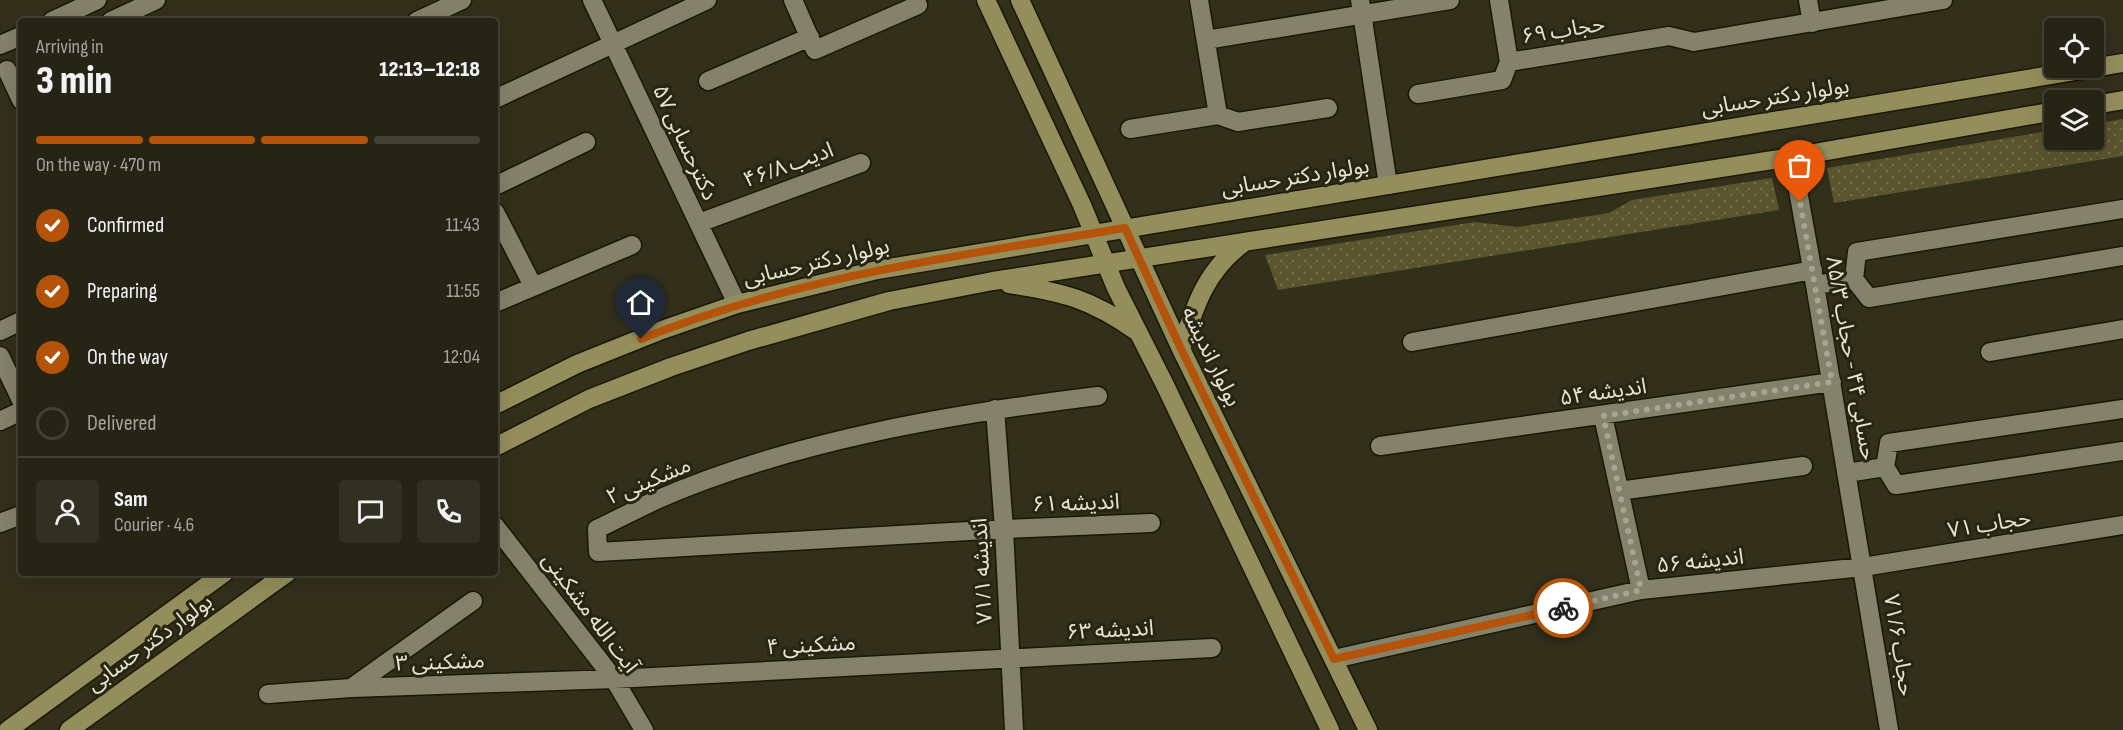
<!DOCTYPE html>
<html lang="en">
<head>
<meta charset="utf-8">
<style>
	body { margin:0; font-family:"Sofia Sans Condensed","Noto Sans Arabic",sans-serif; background:#323022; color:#f1f3f6; height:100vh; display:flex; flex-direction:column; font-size:22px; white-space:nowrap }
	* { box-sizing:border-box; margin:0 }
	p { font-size:20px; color:#a4a4a0 }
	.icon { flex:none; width:33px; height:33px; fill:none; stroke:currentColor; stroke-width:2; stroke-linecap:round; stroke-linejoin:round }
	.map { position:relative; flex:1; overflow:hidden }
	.side { position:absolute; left:18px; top:18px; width:480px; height:558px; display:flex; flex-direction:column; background:#262414; border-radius:6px; box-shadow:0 6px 24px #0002,0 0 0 2px #424134 }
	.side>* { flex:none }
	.fabs { position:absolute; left:2044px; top:18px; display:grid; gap:12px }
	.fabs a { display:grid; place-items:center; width:60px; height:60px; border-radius:6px; background:#262414; box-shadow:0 6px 24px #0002,0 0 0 2px #424134; font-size:30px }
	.pin { position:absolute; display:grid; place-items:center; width:51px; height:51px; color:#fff; margin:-62px -26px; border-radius:50% 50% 50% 0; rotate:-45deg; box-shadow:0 0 6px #0007 }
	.pin .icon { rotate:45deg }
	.courier { position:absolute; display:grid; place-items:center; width:60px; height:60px; margin:-30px; border:4px solid #b45309; border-radius:50%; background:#fff; color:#222; box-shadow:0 2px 8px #0007 }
	.head em { font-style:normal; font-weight:800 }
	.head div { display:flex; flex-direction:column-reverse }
	.head { display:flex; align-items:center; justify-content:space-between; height:102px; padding:0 18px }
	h1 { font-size:39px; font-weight:800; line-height:45px }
	.bar { display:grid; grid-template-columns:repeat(4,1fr); gap:9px 6px; align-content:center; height:72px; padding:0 18px }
	.bar i { height:8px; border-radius:4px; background:#424134 }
	.bar .active { background:#b45309 }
	.bar p { grid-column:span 4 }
	.line { display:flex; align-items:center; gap:15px; padding:0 18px; border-top:2px solid #424134 }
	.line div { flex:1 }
	.round { display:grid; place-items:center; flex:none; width:63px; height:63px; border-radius:6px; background:#323022 }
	ol { padding:0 18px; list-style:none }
	li { display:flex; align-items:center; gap:18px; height:66px }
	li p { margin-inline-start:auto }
	li .icon { padding:6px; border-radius:50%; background:#b45309; color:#fff; stroke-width:4 }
	li:last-child { color:#a4a4a0 }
	li i { width:33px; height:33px; border:3px solid #424134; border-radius:50% }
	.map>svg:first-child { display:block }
	.park { fill:url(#park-dots) }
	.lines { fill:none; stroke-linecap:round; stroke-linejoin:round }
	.minor-casing { stroke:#1a1804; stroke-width:21 }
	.major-casing { stroke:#1a1804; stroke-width:21 }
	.minor { stroke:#84826a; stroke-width:18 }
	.major { stroke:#948e5c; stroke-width:18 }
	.done { stroke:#a6a595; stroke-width:6; stroke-dasharray:0 10.8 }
	.route { stroke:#b45309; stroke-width:8 }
	.labels { text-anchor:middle; stroke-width:6; stroke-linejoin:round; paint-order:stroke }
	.street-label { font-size:22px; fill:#e5e4d6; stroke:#282611 }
</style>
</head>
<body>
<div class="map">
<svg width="2123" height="730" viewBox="0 0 2123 730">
	<defs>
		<pattern id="park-dots" width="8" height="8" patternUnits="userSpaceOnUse" patternTransform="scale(1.5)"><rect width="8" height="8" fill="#5a552d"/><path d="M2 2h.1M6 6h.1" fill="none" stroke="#726d4b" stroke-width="1.8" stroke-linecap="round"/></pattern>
	</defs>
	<rect width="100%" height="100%" fill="#32301b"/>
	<!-- park -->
	<path class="park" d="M2123,119v37l-289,47 -7,-35 228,-38v10h39v-16z
		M1772,178l7,32 -501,80 -13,-35 210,-33 43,5 91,-14 23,-13z"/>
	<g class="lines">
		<defs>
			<path id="minor" d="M592,0l145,304
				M793,0l22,50 103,-45
				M1199,0l19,115
				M1360,0l28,185
				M1499,0l10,62
				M1808,0l4,23
				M52,21l45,-21
				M111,21l45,-21
				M417,21l45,-21
				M1206,40l244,-40
				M0,45l21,-9
				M1509,62l160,-26 25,6 249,-42
				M7,70l14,30
				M708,81l102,-44
				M1418,94l84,-14 7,-18
				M495,99l212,-99
				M1218,115l20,7 90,-14
				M1130,129l88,-14
				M1792,157l23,128 74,445
				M495,186l91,-44
				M2123,209l-266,43 -3,27 15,19 254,-42
				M495,212l38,74
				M699,223l162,-60
				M1815,285l39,-6
				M495,303l137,-58
				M0,331l21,-10
				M1412,342l401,-72
				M1990,352l133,-23
				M0,356l21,44
				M1098,396c-147,18 -308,45 -444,105 -19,9 -38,19 -57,28l1,23 406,-23 147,-6
				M995,409l9,120 10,201
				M2123,409l-234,34 -4,24 11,18 227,-34
				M1603,416l38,174
				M0,421l21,-10
				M1380,446l452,-64
				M1847,473l38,-6
				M1619,491l184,-25
				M0,523l21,-8
				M495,526l119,153 30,51
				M1334,659l307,-69 222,-23 260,-42
				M351,688l122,-87
				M268,694l83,-6 263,-9 598,-31"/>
			<path id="major" d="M986,0l96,205 34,83 49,97 165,345
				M1020,0l161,349 187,381
				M2094,105l29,-5
				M1009,284c54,8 82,15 127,47
				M1181,349c14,-43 24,-77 61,-105
				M495,405l82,-41 85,-34 75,-26 140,-34 1246,-207
				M495,447l94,-48 82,-32 77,-26 141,-40 104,-20 799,-124 263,-46
				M8,730l216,-157
				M69,730l218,-157"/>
		</defs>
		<!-- minor casing -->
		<use href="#minor" class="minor-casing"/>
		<!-- major casing -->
		<use href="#major" class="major-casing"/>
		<!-- minor -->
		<use href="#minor" class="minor"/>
		<!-- major -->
		<use href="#major" class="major"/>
	</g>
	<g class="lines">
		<!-- done -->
		<path class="done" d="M1563,608l78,-18 -38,-174 229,-34 -32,-180"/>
		<!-- route -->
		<path class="route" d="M641,339c154,-62 321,-84 484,-111l56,121 153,310 229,-51"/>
	</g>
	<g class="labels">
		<!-- street labels -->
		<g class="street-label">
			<text transform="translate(1563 29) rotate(-9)" y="8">حجاب ۶۹</text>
			<text transform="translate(1775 96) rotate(-9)" y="8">بولوار دکتر حسابی</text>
			<text transform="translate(686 142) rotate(65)" y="8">دکترحسابی ۵۷</text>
			<text transform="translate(788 164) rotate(-20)" y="8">ادیب ۴۶/۸</text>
			<text transform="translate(1295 176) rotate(-9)" y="8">بولوار دکتر حسابی</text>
			<text transform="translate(816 261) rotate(-13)" y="8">بولوار دکتر حسابی</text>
			<text transform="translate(1212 356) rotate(64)" y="8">بولوار اندیشه</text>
			<text transform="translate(1852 358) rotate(80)" y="8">حسابی ۴۴ - حجاب ۸۵/۳</text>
			<text transform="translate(1603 391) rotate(-8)" y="8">اندیشه ۵۴</text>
			<text transform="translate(648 480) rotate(-23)" y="8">مشکینی ۲</text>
			<text transform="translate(1076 502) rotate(-2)" y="8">اندیشه ۶۱</text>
			<text transform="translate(1989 523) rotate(-9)" y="8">حجاب ۷۱</text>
			<text transform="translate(1700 560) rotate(-6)" y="8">اندیشه ۵۶</text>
			<text transform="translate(981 571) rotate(-93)" y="8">اندیشه ۷۱/۱</text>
			<text transform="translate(591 612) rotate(53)" y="8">آیت الله مشکینی</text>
			<text transform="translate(1110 629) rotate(-3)" y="8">اندیشه ۶۳</text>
			<text transform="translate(149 642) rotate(-36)" y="8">بولوار دکتر حسابی</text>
			<text transform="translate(811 644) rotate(-3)" y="8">مشکینی ۴</text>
			<text transform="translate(1900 645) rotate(81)" y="8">حجاب ۷۱/۶</text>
			<text transform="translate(440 661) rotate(-2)" y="8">مشکینی ۳</text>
		</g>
	</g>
</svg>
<div class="fabs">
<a><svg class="icon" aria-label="locate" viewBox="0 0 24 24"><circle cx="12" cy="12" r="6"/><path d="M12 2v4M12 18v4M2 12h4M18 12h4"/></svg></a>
<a><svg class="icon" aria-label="layers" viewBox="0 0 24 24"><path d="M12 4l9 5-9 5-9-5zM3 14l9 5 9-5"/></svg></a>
</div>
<div class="pin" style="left:1800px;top:202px;background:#ea580c"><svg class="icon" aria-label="bag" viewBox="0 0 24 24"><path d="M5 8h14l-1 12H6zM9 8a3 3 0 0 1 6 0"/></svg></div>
<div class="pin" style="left:641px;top:339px;background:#1f2937"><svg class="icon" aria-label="home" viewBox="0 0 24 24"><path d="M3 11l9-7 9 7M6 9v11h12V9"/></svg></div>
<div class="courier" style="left:1563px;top:608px"><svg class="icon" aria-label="bike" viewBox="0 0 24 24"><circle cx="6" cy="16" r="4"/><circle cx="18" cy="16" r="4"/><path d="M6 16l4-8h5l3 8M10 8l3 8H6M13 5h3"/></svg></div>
<section class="side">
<div class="head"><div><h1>3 min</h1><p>Arriving in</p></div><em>12:13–12:18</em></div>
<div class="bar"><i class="active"></i><i class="active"></i><i class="active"></i><i></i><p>On the way · 470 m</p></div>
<ol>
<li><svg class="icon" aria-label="check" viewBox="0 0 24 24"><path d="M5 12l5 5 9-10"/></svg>Confirmed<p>11:43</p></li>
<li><svg class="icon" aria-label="check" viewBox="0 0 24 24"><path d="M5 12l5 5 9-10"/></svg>Preparing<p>11:55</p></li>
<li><svg class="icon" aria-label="check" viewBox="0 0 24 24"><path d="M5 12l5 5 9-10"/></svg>On the way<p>12:04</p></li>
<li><i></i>Delivered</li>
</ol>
<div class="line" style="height:108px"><a class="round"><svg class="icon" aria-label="person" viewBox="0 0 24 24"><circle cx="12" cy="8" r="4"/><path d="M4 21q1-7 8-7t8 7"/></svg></a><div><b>Sam</b><p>Courier · 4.6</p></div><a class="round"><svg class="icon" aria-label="chat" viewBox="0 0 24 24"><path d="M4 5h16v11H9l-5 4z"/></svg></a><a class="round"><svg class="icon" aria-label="phone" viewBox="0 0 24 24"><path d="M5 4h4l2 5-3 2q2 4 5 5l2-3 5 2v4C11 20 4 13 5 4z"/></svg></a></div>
</section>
</div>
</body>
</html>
